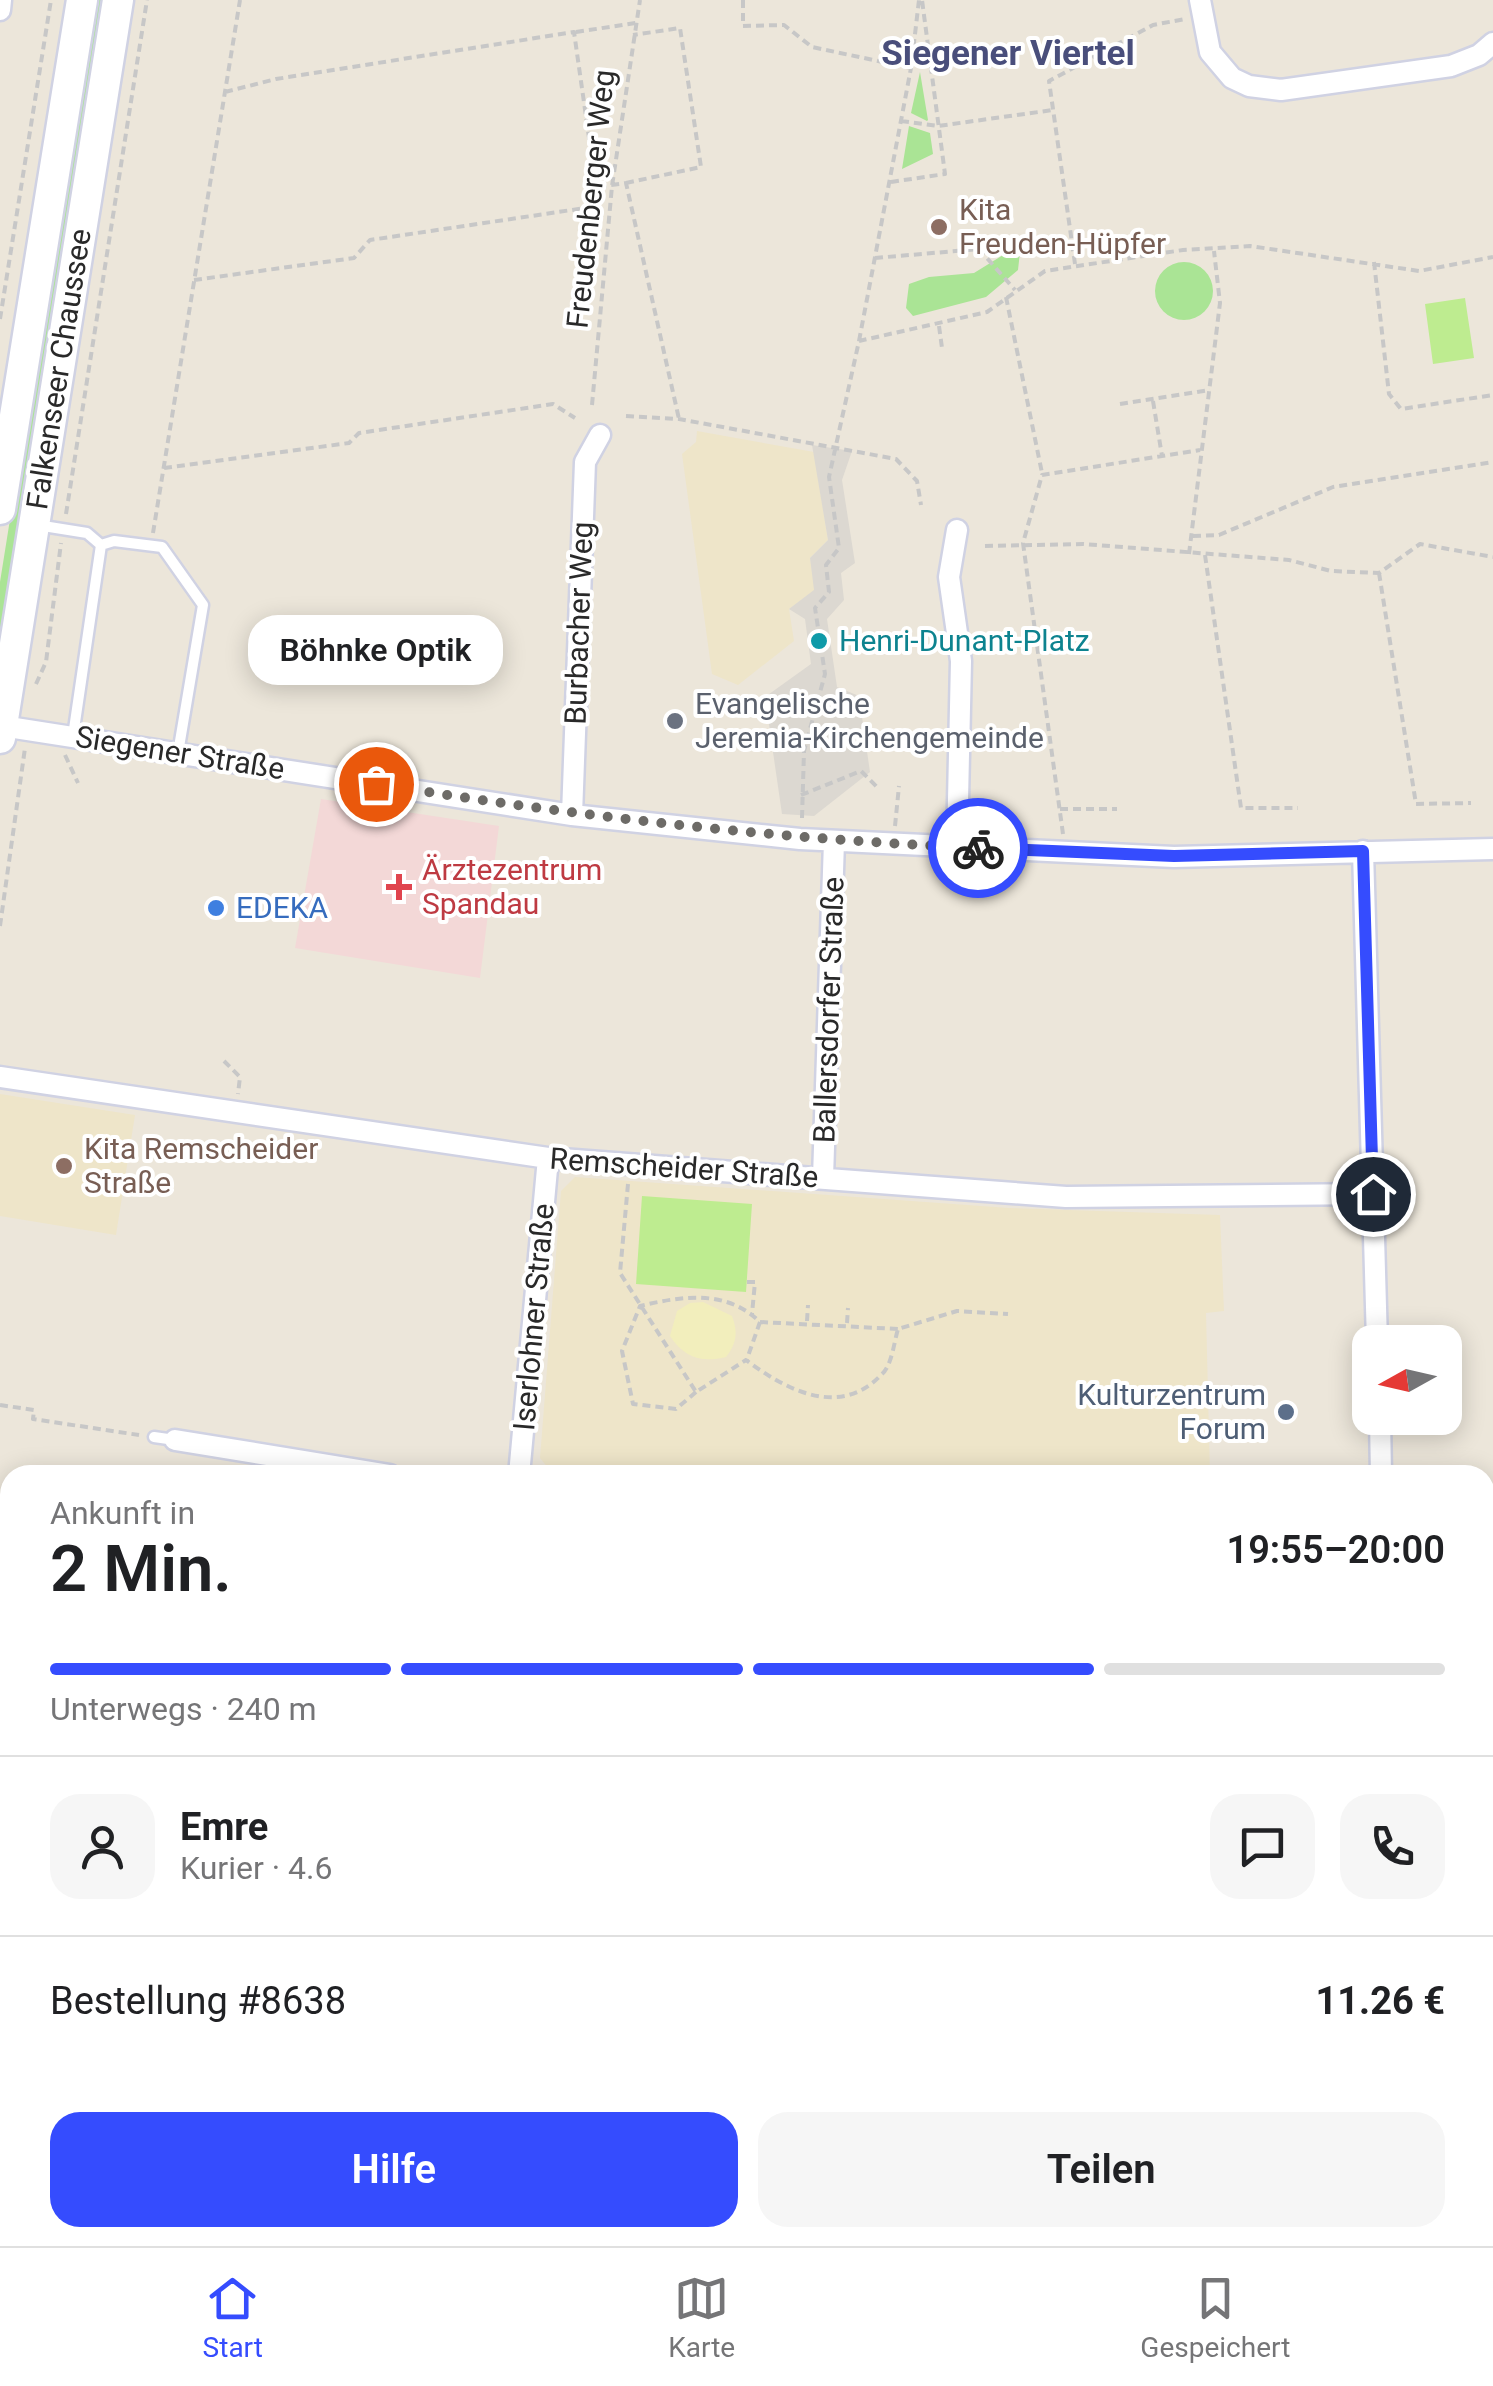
<!DOCTYPE html>
<html lang="de">
<head>
<meta charset="utf-8">
<style>
	body { margin:0; font-family:Roboto,sans-serif; background:#f6f6f6; color:#202124; height:100vh; display:flex; flex-direction:column; font-size:38px; white-space:nowrap }
	* { box-sizing:border-box; margin:0 }
	p { font-size:32px; color:#757577 }
	.icon { flex:none; width:55px; height:55px; fill:none; stroke:currentColor; stroke-width:2; stroke-linecap:round; stroke-linejoin:round }
	.map { position:relative; flex:1; overflow:hidden }
	.side { position:absolute; left:0px; top:1465px; width:1495px; height:782px; display:flex; flex-direction:column; background:#fff; border-radius:30px 30px 0 0; box-shadow:0 5px 25px #0003 }
	.side>* { flex:none }
	.needle { width:65px; rotate:262deg }
	.fabs { position:absolute; left:1352px; top:1325px; display:grid; gap:20px }
	.fabs a { display:grid; place-items:center; width:110px; height:110px; border-radius:20px; background:#fff; box-shadow:0 5px 25px #0003; font-size:50px }
	.pin { position:absolute; display:grid; place-items:center; width:85px; height:85px; color:#fff; margin:-42px; border:5px solid #fff; border-radius:50%; box-shadow:0 2px 10px #0007 }
	.courier { position:absolute; display:grid; place-items:center; width:100px; height:100px; margin:-50px; border:8px solid #354cfe; border-radius:50%; background:#fff; color:#222; box-shadow:0 2px 12px #0007 }
	.bubble { position:absolute; height:70px; border-radius:30px; background:#fff; box-shadow:0 5px 25px #0003; font-size:32px; font-weight:600; line-height:70px; text-align:center }
	.overview em { font-style:normal; font-weight:600 }
	.overview div { display:flex; flex-direction:column-reverse }
	.overview { display:flex; align-items:center; justify-content:space-between; height:170px; padding:0 50px }
	h1 { font-size:65px; font-weight:600; line-height:75px }
	.bar { display:grid; grid-template-columns:repeat(4,1fr); gap:15px 10px; align-content:center; height:120px; padding:0 50px }
	.bar i { height:12px; border-radius:8px; background:#e0e0e0 }
	.bar .selected { background:#354cfe }
	.bar p { grid-column:span 4 }
	.line { display:flex; align-items:center; gap:25px; padding:0 50px; border-top:2px solid #e0e0e0 }
	.line div { flex:1 }
	.round { display:grid; place-items:center; flex:none; width:105px; height:105px; border-radius:30px; background:#f6f6f6 }
	.cta { display:flex; gap:20px; margin-top:auto; padding:20px 50px }
	.cta a { flex:1; height:115px; border-radius:30px; background:#354cfe; color:#fff; font-size:40px; font-weight:600; line-height:115px; text-align:center }
	.cta a+a { background:#f6f6f6; color:#202124 }
	.dock { display:flex; justify-content:space-around; align-items:center; height:140px; border-top:2px solid #e0e0e0; background:#fff; font-size:28px; color:#757577 }
	.dock a { display:grid; justify-items:center; gap:5px }
	.dock .selected { color:#354cfe }
	.map>svg:first-child { display:block }
	.education { fill:#eee5c9 }
	.medical { fill:#f3d8d7 }
	.green { fill:#aae495 }
	.sand { fill:#f2eebc }
	.pitch { fill:#beec90 }
	.plaza { fill:#dcd8d1 }
	.lines { fill:none; stroke-linecap:round; stroke-linejoin:round }
	.service-casing { stroke:#d0d2e3; stroke-width:15 }
	.minor-casing { stroke:#d0d2e3; stroke-width:25 }
	.secondary-casing { stroke:#d0d2e3; stroke-width:35 }
	.path { stroke:#c7c7c7; stroke-width:4; stroke-dasharray:8 5; stroke-linecap:butt }
	.service { stroke:#fff; stroke-width:10 }
	.minor { stroke:#fff; stroke-width:20 }
	.secondary { stroke:#fff; stroke-width:30 }
	.done { stroke:#6d6b67; stroke-width:10; stroke-dasharray:0 18 }
	.route { stroke:#354cfe; stroke-width:12 }
	.education-dot { fill:#8d6e63; stroke:#fff; stroke-width:4 }
	.culture-dot { fill:#0f9aa8; stroke:#fff; stroke-width:4 }
	.worship-dot { fill:#6b7280; stroke:#fff; stroke-width:4 }
	.health-dot { fill:#e0444e; stroke:#fff; stroke-width:4 }
	.shop-dot { fill:#3f7fe0; stroke:#fff; stroke-width:4 }
	.service-dot { fill:#5c6f8a; stroke:#fff; stroke-width:4 }
	.labels { text-anchor:middle; stroke-width:8; stroke-linejoin:round; paint-order:stroke }
	.street-label { font-size:30px; fill:#292929; stroke:#fff }
	.education-label { font-size:30px; fill:#785e54; stroke:#fff; text-anchor:start }
	.culture-label { font-size:30px; fill:#0d838f; stroke:#fff; text-anchor:start }
	.worship-label { font-size:30px; fill:#5b616d; stroke:#fff; text-anchor:start }
	.health-label { font-size:30px; fill:#be3a42; stroke:#fff; text-anchor:start }
	.shop-label { font-size:30px; fill:#366cbe; stroke:#fff; text-anchor:start }
	.service-label { font-size:30px; fill:#4e5e75; stroke:#fff; text-anchor:end }
	.quarter-label { font-size:35px; font-weight:bold; fill:#494e7b; stroke:#fff }
</style>
</head>
<body>
<div class="map">
<svg width="1493" height="2246" viewBox="0 0 1493 2246">
	<rect width="100%" height="100%" fill="#ece6da"/>
	<!-- education -->
	<path class="education" d="M697,431l117,21 14,88 -18,18 5,32 -26,19 5,32 -56,44 -26,-11 -30,-220 14,-12z
		M0,1094l135,21 -19,120 -116,-19z
		M575,1177l434,31 211,7 4,96 -18,2 4,162 -657,-1 -13,-16 21,-267z"/>
	<!-- medical -->
	<path class="medical" d="M321,799l178,27 -19,152 -185,-30z"/>
	<!-- green -->
	<path class="green" d="M93,0h15l-108,672v-90z
		M920,72l8,48 -1,1 -16,-8z
		M909,126l21,7 3,21 -31,15z
		M1008,252h12l-2,18 -32,27 -73,19 -7,-8 3,-24 20,-7 45,-4z
		M1155 291a29 29 0 1 1 58 0a29 29 0 1 1-58 0Z"/>
	<!-- sand -->
	<path class="sand" d="M703,1302l29,14c6,16 5,27 -6,41 -24,6 -42,1 -56,-21l7,-25 13,-8z"/>
	<!-- pitch -->
	<path class="pitch" d="M1465,298l9,60 -41,6 -8,-60z
		M642,1196l110,8 -6,88 -110,-8z"/>
	<!-- plaza -->
	<path class="plaza" d="M812,445l40,6 -10,29 13,83 -14,10 3,27 -17,19 10,68 22,9 11,76 -56,44 -32,-2 -17,-117 46,-33 -6,-45 -16,-10 25,-19 -4,-32 18,-18z"/>
	<g class="lines">
		<defs>
			<path id="service" d="M37,525l50,8 14,12
				M73,736l28,-191 13,-4 48,6 41,58 -25,148
				M154,1437l21,3"/>
			<path id="minor" d="M1200,0l10,52 22,26 17,8 32,4 170,-24 28,-11 14,-12
				M0,10l1,-10
				M2,726l570,89 228,24 374,18 319,-8
				M572,815l13,-353 15,-27
				M957,847l4,-186 -12,-84 8,-47
				M1363,851l14,491
				M0,1077l548,81 518,39 307,-3
				M823,1178l11,-337
				M1380,1418l1,57
				M175,1440l215,35
				M519,1475l29,-317
				M1485,1526h8
				M0,1755l10,2
				M0,2070l10,2
				M1485,2214h8
				M513,2238l17,8
				M803,2246l565,-3 12,-5"/>
			<path id="secondary" d="M0,509l82,-509
				M0,738l118,-738"/>
		</defs>
		<!-- service casing -->
		<use href="#service" class="service-casing"/>
		<!-- minor casing -->
		<use href="#minor" class="minor-casing"/>
		<!-- secondary casing -->
		<use href="#secondary" class="secondary-casing"/>
		<!-- path -->
		<path class="path" d="M743,0v26l41,-1 28,22 99,21
			M576,32l60,-9
			M225,92l51,-13 298,-47 22,155
			M901,121l37,5 115,-16
			M891,182l54,-8 -23,-174
			M626,183l75,-16 -21,-139 -47,7
			M875,258l104,-9 36,41
			M1374,262l15,132 12,15 92,-14
			M1075,264l-26,-183 104,-56 32,-6
			M194,280l160,-22 16,-18 215,-32 11,-21 30,-4 53,236
			M1006,297l36,176
			M0,319l51,-319
			M939,326l3,22
			M859,341l52,-273 8,-68
			M1153,401l9,55
			M1120,404l90,-14
			M592,405l20,-219 28,-186
			M626,416l53,3 217,40 21,22 4,24
			M164,468l185,-25 10,-10 194,-29 22,14
			M66,514l81,-514
			M153,533l87,-533
			M1193,536l26,-1 114,-48 160,-25
			M985,546l98,-2 206,16 42,11 48,2 41,-29 73,13
			M1189,554l31,-251 -6,-52
			M1205,555l36,253h57
			M1379,573l37,231 55,-1
			M36,684l10,-22 15,-119
			M65,755l13,28
			M801,795l60,-24 18,18
			M1060,809h57
			M802,818l2,-67 21,-77 -10,-66 14,-16 -3,-27 13,-17 -10,-71 30,-136 128,-29 58,-41 138,-21 67,-4 169,25 74,-14
			M895,826l4,-40
			M1063,834l-40,-291 19,-68 158,-25
			M0,926l25,-178
			M224,1061l16,16 -2,17
			M628,1184l-8,89 76,119 50,-32c40,30 94,59 136,14 10,-9 12,-32 16,-45l59,-18 51,3
			M747,1282h8l-3,32
			M807,1321l1,-16
			M760,1322l138,7
			M847,1323l1,-15
			M696,1392l-20,17 -43,-5 -11,-53 18,-45c42,-10 86,-17 120,16l-13,37
			M0,1405l34,5 -1,9 106,16"/>
		<!-- service -->
		<use href="#service" class="service"/>
		<!-- minor -->
		<use href="#minor" class="minor"/>
		<!-- secondary -->
		<use href="#secondary" class="secondary"/>
	</g>
	<g class="lines">
		<!-- done -->
		<path class="done" d="M376,784c200,32 400,55 602,64"/>
		<!-- route -->
		<path class="route" d="M978,848l196,8 189,-5 10,343"/>
	</g>
	<!-- markers -->
	<g class="education-dot">
		<circle cx="939" cy="227" r="10"/>
		<circle cx="64" cy="1166" r="10"/>
	</g>
	<circle class="culture-dot" cx="819" cy="641" r="10"/>
	<circle class="worship-dot" cx="675" cy="721" r="10"/>
	<path class="health-dot" d="M394 872h10v10h10v10h-10v10h-10v-10h-10v-10h10z"/>
	<circle class="shop-dot" cx="216" cy="908" r="10"/>
	<circle class="service-dot" cx="1286" cy="1412" r="10"/>
	<g class="labels">
		<!-- street labels -->
		<g class="street-label">
			<text transform="translate(591 199) rotate(-84)" y="10">Freudenberger Weg</text>
			<text transform="translate(59 369) rotate(-81)" y="10">Falkenseer Chaussee</text>
			<text transform="translate(579 623) rotate(-88)" y="10">Burbacher Weg</text>
			<text transform="translate(180 753) rotate(9)" y="10">Siegener Straße</text>
			<text transform="translate(829 1010) rotate(-88)" y="10">Ballersdorfer Straße</text>
			<text transform="translate(684 1168) rotate(4)" y="10">Remscheider Straße</text>
			<text transform="translate(534 1317) rotate(-85)" y="10">Iserlohner Straße</text>
		</g>
		<!-- education labels -->
		<g class="education-label">
			<text x="959" y="220">Kita<tspan x="959" dy="34">Freuden-Hüpfer</tspan></text>
			<text x="84" y="1159">Kita Remscheider<tspan x="84" dy="34">Straße</tspan></text>
		</g>
		<!-- culture labels -->
		<g class="culture-label">
			<text x="839" y="651">Henri-Dunant-Platz</text>
		</g>
		<!-- worship labels -->
		<g class="worship-label">
			<text x="695" y="714">Evangelische<tspan x="695" dy="34">Jeremia-Kirchengemeinde</tspan></text>
		</g>
		<!-- health labels -->
		<g class="health-label">
			<text x="422" y="880">Ärztezentrum<tspan x="422" dy="34">Spandau</tspan></text>
		</g>
		<!-- shop labels -->
		<g class="shop-label">
			<text x="236" y="918">EDEKA</text>
		</g>
		<!-- service labels -->
		<g class="service-label">
			<text x="1266" y="1405">Kulturzentrum<tspan x="1266" dy="34">Forum</tspan></text>
		</g>
		<!-- quarter labels -->
		<g class="quarter-label">
			<text x="1008" y="65">Siegener Viertel</text>
		</g>
	</g>
</svg>
<div class="fabs">
<a><svg class="needle" viewBox="-14 -14 28 28"><path d="M0-13l5 13h-10z" fill="#e53935"/><path d="M0 13l5-13h-10z" fill="#757577"/></svg></a>
</div>
<div class="pin" style="left:376px;top:784px;background:#ea580c"><svg class="icon" aria-label="bag" viewBox="0 0 24 24"><path d="M5 8h14l-1 12H6zM9 8a3 3 0 0 1 6 0"/></svg></div>
<div class="pin" style="left:1373px;top:1194px;background:#1f2937"><svg class="icon" aria-label="home" viewBox="0 0 24 24"><path d="M3 11l9-7 9 7M6 9v11h12V9"/></svg></div>
<div class="courier" style="left:978px;top:848px"><svg class="icon" aria-label="bike" viewBox="0 0 24 24"><circle cx="6" cy="16" r="4"/><circle cx="18" cy="16" r="4"/><path d="M6 16l4-8h5l3 8M10 8l3 8H6M13 5h3"/></svg></div>
<div class="bubble" style="left:248px;top:615px;width:255px">Böhnke Optik</div>
<section class="side">
<div class="overview"><div><h1>2 Min.</h1><p>Ankunft in</p></div><em>19:55–20:00</em></div>
<div class="bar"><i class="selected"></i><i class="selected"></i><i class="selected"></i><i></i><p>Unterwegs · 240 m</p></div>
<div class="line" style="height:180px"><a class="round"><svg class="icon" aria-label="person" viewBox="0 0 24 24"><circle cx="12" cy="8" r="4"/><path d="M4 21q1-7 8-7t8 7"/></svg></a><div><b>Emre</b><p>Kurier · 4.6</p></div><a class="round"><svg class="icon" aria-label="chat" viewBox="0 0 24 24"><path d="M4 5h16v11H9l-5 4z"/></svg></a><a class="round"><svg class="icon" aria-label="phone" viewBox="0 0 24 24"><path d="M5 4h4l2 5-3 2q2 4 5 5l2-3 5 2v4C11 20 4 13 5 4z"/></svg></a></div>
<div class="line" style="height:130px"><div>Bestellung #8638</div><b>11.26 €</b></div>
<div class="cta"><a>Hilfe</a><a>Teilen</a></div>
</section>
</div>
<nav class="dock">
<a class="selected"><svg class="icon" aria-label="home" viewBox="0 0 24 24"><path d="M3 11l9-7 9 7M6 9v11h12V9"/></svg>Start</a>
<a><svg class="icon" aria-label="map" viewBox="0 0 24 24"><path d="M3 6l6-2 6 2 6-2v14l-6 2-6-2-6 2zM9 4v14M15 6v14"/></svg>Karte</a>
<a><svg class="icon" aria-label="saved" viewBox="0 0 24 24"><path d="M7 4h10v16l-5-4-5 4z"/></svg>Gespeichert</a>
</nav>
</body>
</html>
